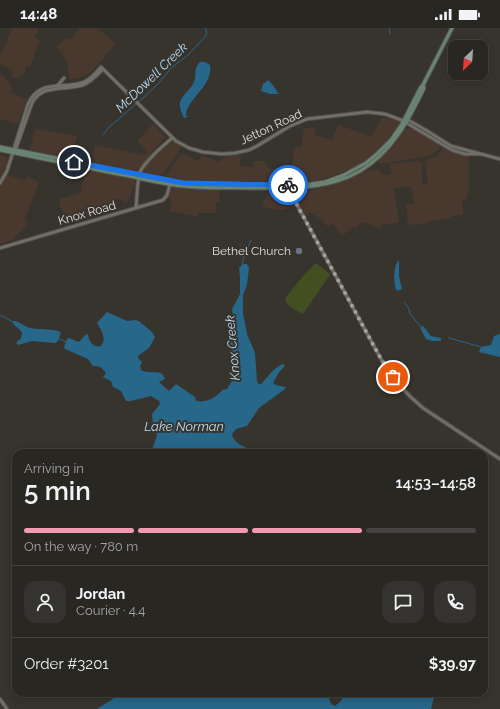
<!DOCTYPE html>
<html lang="en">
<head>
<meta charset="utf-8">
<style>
	body { margin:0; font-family:Raleway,sans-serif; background:#35332f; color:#f1f3f6; height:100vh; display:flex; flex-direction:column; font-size:15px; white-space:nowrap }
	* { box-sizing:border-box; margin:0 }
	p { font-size:13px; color:#a5a5a5 }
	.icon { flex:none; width:22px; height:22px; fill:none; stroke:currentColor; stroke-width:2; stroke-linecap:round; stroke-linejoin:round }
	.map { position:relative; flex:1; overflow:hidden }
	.sheet { position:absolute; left:12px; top:421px; width:476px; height:248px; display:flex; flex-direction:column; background:#292722; border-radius:12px; box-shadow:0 2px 10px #0003,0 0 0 1px #454440 }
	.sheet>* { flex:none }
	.needle { width:26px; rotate:205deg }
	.fabs { position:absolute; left:448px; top:12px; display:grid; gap:8px }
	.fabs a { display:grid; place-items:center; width:40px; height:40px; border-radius:8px; background:#292722; box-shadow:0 2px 10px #0003,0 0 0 1px #454440; font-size:20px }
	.pin { position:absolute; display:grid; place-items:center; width:34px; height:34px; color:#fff; margin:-17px; border:2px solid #fff; border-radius:50%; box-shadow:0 1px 4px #0007 }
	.courier { position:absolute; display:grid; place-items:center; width:40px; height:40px; margin:-20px; border:3px solid #1a73e8; border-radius:50%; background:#fff; color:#222; box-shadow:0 1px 5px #0007 }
	.head em { font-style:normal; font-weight:600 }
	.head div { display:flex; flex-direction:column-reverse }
	.head { display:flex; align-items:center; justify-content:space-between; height:68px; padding:0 12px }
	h1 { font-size:26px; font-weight:600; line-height:30px }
	.bar { display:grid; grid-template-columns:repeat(4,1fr); gap:6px 4px; align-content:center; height:48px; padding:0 12px }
	.bar i { height:5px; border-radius:3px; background:#454440 }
	.bar .on { background:#f19ab2 }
	.bar p { grid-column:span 4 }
	.line { display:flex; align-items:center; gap:10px; padding:0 12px; border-top:1px solid #454440 }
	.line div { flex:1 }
	.round { display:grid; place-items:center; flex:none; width:42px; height:42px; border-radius:12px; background:#35332f }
	.status { display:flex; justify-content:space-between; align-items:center; height:28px; padding:0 20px; background:#292722; direction:ltr }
	.status svg { height:11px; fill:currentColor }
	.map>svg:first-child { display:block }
	.commercial { fill:#49382e }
	.green { fill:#444f21 }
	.water { fill:#27678a }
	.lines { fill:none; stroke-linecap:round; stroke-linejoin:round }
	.stream { stroke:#27678a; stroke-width:1 }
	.tertiary-casing { stroke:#55524d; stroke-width:4.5 }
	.secondary-casing { stroke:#55524d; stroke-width:5 }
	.tertiary { stroke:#726e68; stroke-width:2.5 }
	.secondary { stroke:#698473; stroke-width:3 }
	.done { stroke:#a5a29e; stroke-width:4; stroke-dasharray:0 7.2 }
	.route { stroke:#1a73e8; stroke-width:5 }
	.worship-dot { fill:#6b7280; stroke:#37342e; stroke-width:1.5 }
	.labels { text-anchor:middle; stroke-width:4; stroke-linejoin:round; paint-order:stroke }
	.street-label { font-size:12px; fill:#e0deda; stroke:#37342e }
	.poi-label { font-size:12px; fill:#e0deda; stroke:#37342e; text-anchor:end }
	.water-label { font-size:13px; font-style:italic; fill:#bbdcf2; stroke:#37342e }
</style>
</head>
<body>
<div class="status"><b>14:48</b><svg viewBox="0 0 49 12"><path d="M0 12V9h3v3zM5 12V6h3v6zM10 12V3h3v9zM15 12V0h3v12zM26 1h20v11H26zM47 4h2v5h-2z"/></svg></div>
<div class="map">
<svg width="500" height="681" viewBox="0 0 500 681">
	<rect width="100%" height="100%" fill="#37342e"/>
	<!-- commercial -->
	<path class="commercial" d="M12,0h28l-6,9 6,3 -10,27 -3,-1 -3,8 -6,5 -7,-2 1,-7 -12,-6v-7z
		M80,0h18l18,16 -27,30 -7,3 -13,3 -2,-19 -10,-14 9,-9 4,2z
		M0,47l4,1 8,11 -1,5 3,2 13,5 -9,25 -18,-5z
		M383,89l16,4 1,2 -17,23 -14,12 -10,7 -27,11 -16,5h-129l-19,-3 -2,-2 16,-23 16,8 3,-6 18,7 6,-6 14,-1 2,2 -1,9 13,1v-6h12l3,7 23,3 4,-24h6l3,-18 10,-2 1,8 17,5 6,-15 33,11z
		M153,96l13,13 -14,15 3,3 3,-1 14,-13 9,6 -5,10 -16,20 -66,-15 -1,-7 2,-10 48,10 5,-3 -11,-11z
		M409,100l13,5 16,11 2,2 -1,3 -3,3 -8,4 -46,8 -4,-2v-2l16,-15 11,-16z
		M35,101l42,7 -5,23 -42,-9z
		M444,120l24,7 1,2v31l-4,13h-3l1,14 -12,1v2l-25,4v1l-18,2 -2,-20 8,-1 -3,-18 -17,2 5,35 -16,1 -4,5 -14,-7 -5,2 -4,4 -3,-1 -11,9 -9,-12 -6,2 -5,-6 -12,-8 -5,3 -9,-17 1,-5 5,-3 13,-1 27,-7 22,-10 14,-3 2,3 6,3 5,-1 -1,-10 28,-3 3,2 2,21h5l-3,-22 10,-5z
		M0,127l7,2 1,4 -5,13 22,6 3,-4 11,6 -14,37 3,5 -16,16 -12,4z
		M88,141l47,11v6l-5,8 1,2 -5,7 -7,-4 -9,4 2,7 -45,11 -8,-18 1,-4 21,-6v-5l5,-17z
		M174,158l45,3 1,13h-4v11h-17l-1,4 -28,-6 1,-10 -2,-5 1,-7z
		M284,162l5,3 8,14 -17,3 -18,-3 6,-16z"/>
	<!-- green -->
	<path class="green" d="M316,235l14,11 -1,2 -26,38c-7,-4 -19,-8 -17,-17l17,-21z"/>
	<!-- water -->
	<path class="water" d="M200,34h5l5,3c3,22 -22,32 -24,50l2,2 -4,1c-2,-4 -5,-10 -4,-15 1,-8 11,-13 14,-21 3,-7 -1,-14 6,-20z
		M268,52c5,4 10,12 12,18l-2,-4h-8l-9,-3 2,-7z
		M399,232v16l3,13 -5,2c-4,-6 -4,-26 2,-31z
		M243,236h4l2,4 -2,17 -4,10v18l4,21 8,19 2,29 2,2h2c7,-7 13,-17 22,-20l2,2 -6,6 -6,11 3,2 10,2 -1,2 -26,19 -12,18 -11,3 -4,5c1,11 19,15 28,19h-109l6,-18 -4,-10 -1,-11 8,-10 -1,-3 -8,-5 -20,5h-5l-5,-10 -8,-4 -2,-6 -8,-4 3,-4c-4,-6 -7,-7 -13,-7l-5,-7 -23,-10 -1,-2 3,-8 2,-1 10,4 7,-8 2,1c1,7 6,13 13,11 6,-8 0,-16 -4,-23l10,-11 20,9 9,-1 4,2 12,10 3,5 -6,11 -11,8v2l4,4 -2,4 1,4c8,5 22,-2 24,9l-6,3 10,9 7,-7 19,13 1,4c10,2 20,-3 26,-11l5,-1 5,-8 1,-14 -4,-29 5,-16 -2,-13 8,-15v-17l-1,-9z
		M12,293c7,-1 11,5 18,7 10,2 20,0 31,4l-3,9 -3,2 -23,-2 -14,4 -2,-2 5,-5 1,-5c-2,-5 -9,-7 -10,-12z
		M423,298l8,10 10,2v3h-8l-7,-2 -6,-11 1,-1z
		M500,306v23l-21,-5 2,-5 10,-2 3,-9z
		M122,665h173l2,1 2,-1h30c0,5 0,11 6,13l6,-5 3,-8h18l4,3 4,1 8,-4h57l-4,16h-334z"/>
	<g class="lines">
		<!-- stream -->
		<path class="stream" d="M389,0l1,6
			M103,107l5,-7 35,-30 15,-14 14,-17 16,-12 17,-18 2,-4 -2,-5
			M242,237l2,-9 7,-16
			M405,275l4,6 1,5 11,13
			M0,287l13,7
			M58,310l8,4
			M449,310l32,9"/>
		<defs>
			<path id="tertiary" d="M58,57l6,-7
				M405,94l47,28 13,4h15
				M15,123l17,-48c10,-20 34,-12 51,-18 8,-3 14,-10 20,-16
				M0,155l7,-12 21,-67c12,-26 35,-14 56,-22 7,-3 12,-9 17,-15l75,74 13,7 14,4 19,2 13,-1 14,-3 8,-4 33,-20 17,-7 60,-7 18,2 19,7 4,-1 16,9 27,17 49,13
				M289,159l1,5 91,167c11,19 25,35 42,49l77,51
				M295,173l1,-9 5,-4
				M136,180c1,-9 1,-31 5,-38 8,-13 20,-22 31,-32
				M0,220l163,-48 4,-5 3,-11
				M0,671l7,10"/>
			<path id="secondary" d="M0,119l183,36 79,2 49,-1 14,-2 19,-7 22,-12 11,-9 14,-14 11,-16 19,-37 2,-2 29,-57
				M0,122c38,8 75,15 113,23 24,4 47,11 71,13 23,3 47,1 70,2 37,0 73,2 106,-17 32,-19 48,-50 64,-83l-1,-3"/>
		</defs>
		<!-- tertiary casing -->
		<use href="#tertiary" class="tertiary-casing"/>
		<!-- secondary casing -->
		<use href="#secondary" class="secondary-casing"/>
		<!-- tertiary -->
		<use href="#tertiary" class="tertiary"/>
		<!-- secondary -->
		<use href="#secondary" class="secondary"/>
	</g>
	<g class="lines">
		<!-- done -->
		<path class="done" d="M288,157l2,7 91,167 12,18"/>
		<!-- route -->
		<path class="route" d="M74,134l109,21 105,2"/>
	</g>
	<!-- markers -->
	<circle class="worship-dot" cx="299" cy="223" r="4"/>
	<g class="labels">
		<!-- street labels -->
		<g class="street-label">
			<text transform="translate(271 99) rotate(-25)" y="4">Jetton Road</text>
			<text transform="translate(87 185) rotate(-16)" y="4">Knox Road</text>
		</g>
		<!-- poi labels -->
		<g class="poi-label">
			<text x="291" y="227">Bethel Church</text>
		</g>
		<!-- water labels -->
		<g class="water-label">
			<text transform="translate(151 49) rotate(-44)" y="5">McDowell Creek</text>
			<text transform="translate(232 320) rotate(-95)" y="5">Knox Creek</text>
			<text x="184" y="403">Lake Norman</text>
		</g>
	</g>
</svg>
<div class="fabs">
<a><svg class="needle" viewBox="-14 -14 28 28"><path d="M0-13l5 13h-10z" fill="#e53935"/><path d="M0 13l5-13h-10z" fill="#a5a5a5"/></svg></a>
</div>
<div class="pin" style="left:393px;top:349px;background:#ea580c"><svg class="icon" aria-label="bag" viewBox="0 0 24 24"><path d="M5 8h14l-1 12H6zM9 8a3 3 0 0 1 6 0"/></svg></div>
<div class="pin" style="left:74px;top:134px;background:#1f2937"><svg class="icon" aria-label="home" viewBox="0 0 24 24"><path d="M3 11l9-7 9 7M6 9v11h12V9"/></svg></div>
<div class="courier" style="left:288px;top:157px"><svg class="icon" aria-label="bike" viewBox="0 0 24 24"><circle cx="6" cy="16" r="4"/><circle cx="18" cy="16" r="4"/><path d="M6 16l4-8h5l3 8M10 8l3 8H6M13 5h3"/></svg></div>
<section class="sheet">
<div class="head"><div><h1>5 min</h1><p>Arriving in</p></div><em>14:53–14:58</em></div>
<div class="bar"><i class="on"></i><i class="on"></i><i class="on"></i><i></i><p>On the way · 780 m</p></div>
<div class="line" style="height:72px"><a class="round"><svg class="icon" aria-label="person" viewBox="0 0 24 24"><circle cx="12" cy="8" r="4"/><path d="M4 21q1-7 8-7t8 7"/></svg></a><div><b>Jordan</b><p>Courier · 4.4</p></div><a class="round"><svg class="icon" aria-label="chat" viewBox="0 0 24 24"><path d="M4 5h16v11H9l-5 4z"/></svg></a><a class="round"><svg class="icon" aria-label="phone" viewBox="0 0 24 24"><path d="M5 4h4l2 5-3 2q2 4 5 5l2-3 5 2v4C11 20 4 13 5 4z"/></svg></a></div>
<div class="line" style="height:52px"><div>Order #3201</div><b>$39.97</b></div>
</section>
</div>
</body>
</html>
